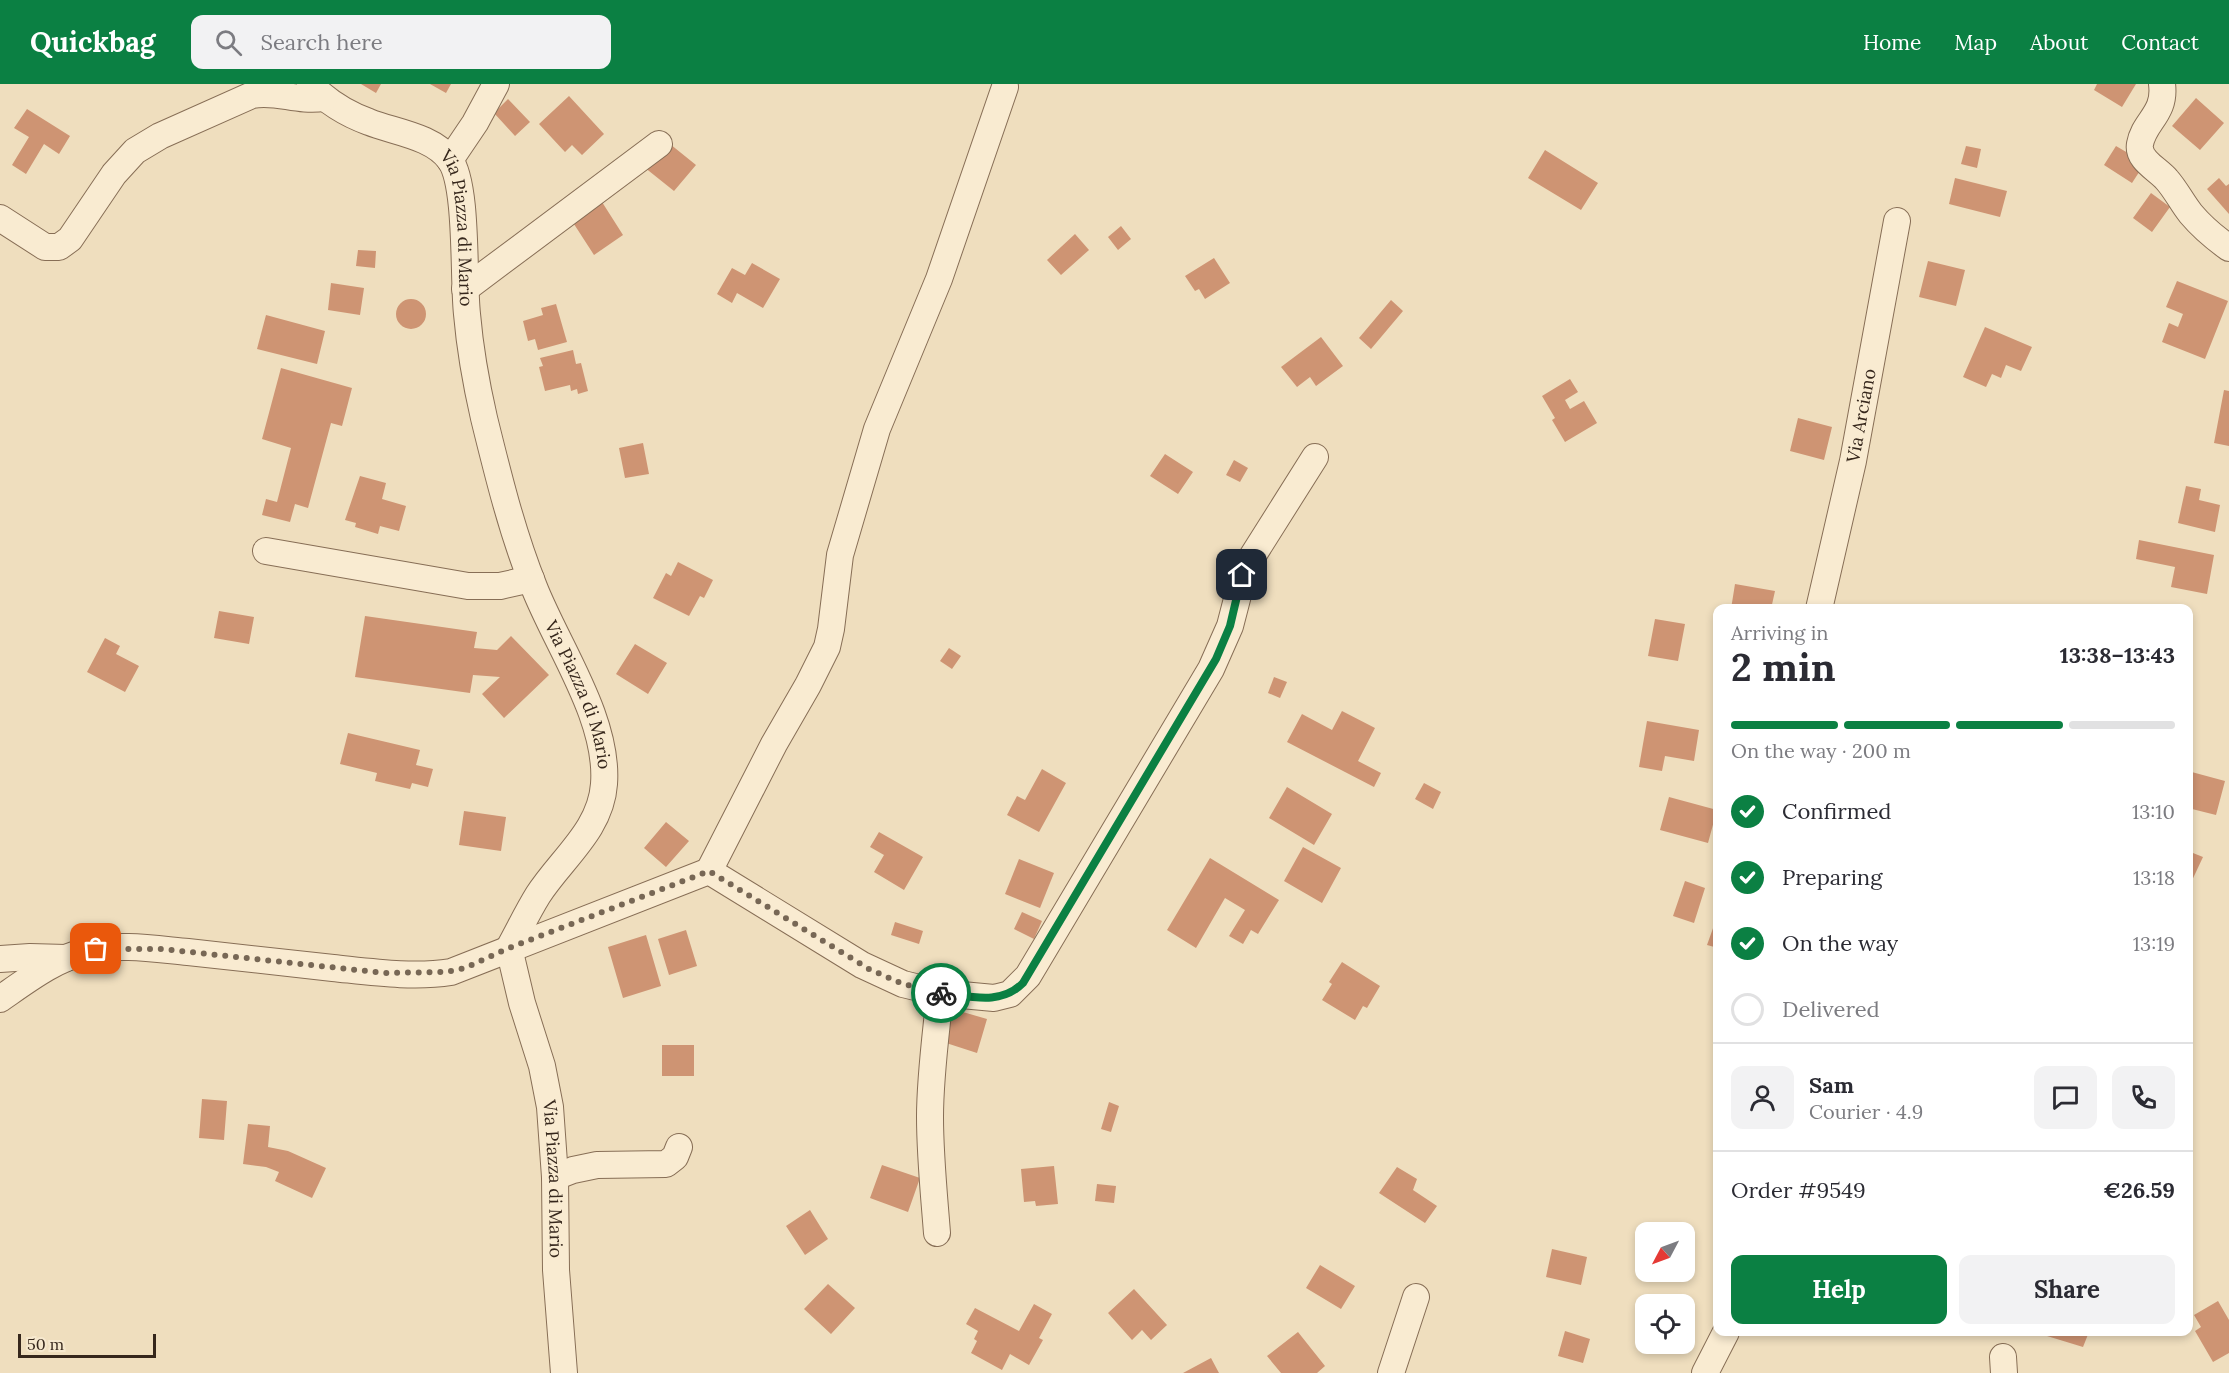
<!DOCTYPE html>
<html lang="en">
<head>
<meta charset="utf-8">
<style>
	body { margin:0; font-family:Lora,serif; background:#f2f2f3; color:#2b2b33; height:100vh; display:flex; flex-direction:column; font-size:22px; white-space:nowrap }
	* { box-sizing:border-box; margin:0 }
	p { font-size:20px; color:#7c7c81 }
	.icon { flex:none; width:33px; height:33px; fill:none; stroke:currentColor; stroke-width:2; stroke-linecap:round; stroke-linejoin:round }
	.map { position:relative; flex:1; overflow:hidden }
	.sheet { position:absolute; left:1713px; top:520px; width:480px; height:732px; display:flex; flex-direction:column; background:#fff; border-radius:12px; box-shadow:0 3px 9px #0003 }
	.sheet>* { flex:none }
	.needle { width:39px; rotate:229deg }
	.buttons { position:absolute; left:1635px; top:1138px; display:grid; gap:12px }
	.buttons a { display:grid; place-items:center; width:60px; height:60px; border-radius:12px; background:#fff; box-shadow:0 3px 9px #0003; font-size:30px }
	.scale { position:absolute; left:18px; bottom:15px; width:138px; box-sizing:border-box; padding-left:6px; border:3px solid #36271c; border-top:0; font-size:16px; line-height:21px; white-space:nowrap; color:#36271c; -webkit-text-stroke:4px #f6e8ce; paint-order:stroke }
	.pin { position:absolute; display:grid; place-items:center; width:51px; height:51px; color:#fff; margin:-26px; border-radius:12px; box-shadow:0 3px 9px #0006 }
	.courier { position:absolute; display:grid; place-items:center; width:60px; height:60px; margin:-30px; border:4px solid #0b8043; border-radius:50%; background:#fff; color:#222; box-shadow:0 2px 8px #0007 }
	.headline em { font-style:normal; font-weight:700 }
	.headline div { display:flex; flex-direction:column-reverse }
	.headline { display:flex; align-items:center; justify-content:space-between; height:102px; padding:0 18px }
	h1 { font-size:39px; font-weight:700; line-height:45px }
	.bar { display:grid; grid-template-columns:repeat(4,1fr); gap:9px 6px; align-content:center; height:72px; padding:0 18px }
	.bar i { height:8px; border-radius:4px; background:#e1e1e2 }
	.bar .selected { background:#0b8043 }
	.bar p { grid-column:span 4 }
	.line { display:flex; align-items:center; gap:15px; padding:0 18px; border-top:2px solid #e1e1e2 }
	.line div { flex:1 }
	.round { display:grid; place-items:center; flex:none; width:63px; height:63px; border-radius:12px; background:#f2f2f3 }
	ol { padding:0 18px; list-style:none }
	li { display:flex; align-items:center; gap:18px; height:66px }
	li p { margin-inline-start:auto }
	li .icon { padding:6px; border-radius:50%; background:#0b8043; color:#fff; stroke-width:4 }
	li:last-child { color:#7c7c81 }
	li i { width:33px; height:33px; border:3px solid #e1e1e2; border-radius:50% }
	.button { display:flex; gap:12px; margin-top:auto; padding:12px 18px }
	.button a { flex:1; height:69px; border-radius:12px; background:#0b8043; color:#fff; font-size:24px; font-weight:700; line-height:69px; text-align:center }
	.button a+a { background:#f2f2f3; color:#2b2b33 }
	header { display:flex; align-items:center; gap:36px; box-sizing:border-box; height:84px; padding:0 30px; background:#0b8043; color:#fff }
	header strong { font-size:28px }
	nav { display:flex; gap:33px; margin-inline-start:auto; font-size:21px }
	.search { width:420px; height:54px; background:#f2f2f3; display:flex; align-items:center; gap:15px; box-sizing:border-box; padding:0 21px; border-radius:12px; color:#7c7c81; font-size:22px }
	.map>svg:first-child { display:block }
	.building { fill:#ce9473 }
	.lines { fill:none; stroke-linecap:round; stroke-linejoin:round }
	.minor-casing { stroke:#876e56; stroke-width:28 }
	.minor { stroke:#f9ebd1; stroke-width:26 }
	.done { stroke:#776755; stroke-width:6; stroke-dasharray:0 10.8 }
	.route { stroke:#0b8043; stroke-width:8 }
	.labels { text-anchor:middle; stroke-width:4.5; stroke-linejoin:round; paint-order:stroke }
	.street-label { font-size:18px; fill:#36271c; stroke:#f6e8ce }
</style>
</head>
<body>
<header>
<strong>Quickbag</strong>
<div class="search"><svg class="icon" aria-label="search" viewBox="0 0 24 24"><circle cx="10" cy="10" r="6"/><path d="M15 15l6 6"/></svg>Search here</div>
<nav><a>Home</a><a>Map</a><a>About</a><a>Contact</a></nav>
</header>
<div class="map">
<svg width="2229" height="1289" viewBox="0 0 2229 1289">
	<rect width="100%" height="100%" fill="#efdebe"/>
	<!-- building -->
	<path class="building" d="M361,0h20l-5,9z
		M430,0h21l-5,9z
		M2097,0h39l-14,23 -28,-17z
		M569,12l35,38 -22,21 -10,-10 -7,7 -26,-28z
		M2196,14l28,25 -24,27 -28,-24z
		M508,15l22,23 -15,14 -21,-23z
		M27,25l43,27 -11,18 -15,-10 -18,30 -14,-9 17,-28 -15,-9z
		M665,56l31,25 -22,26 -30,-24z
		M1966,62l15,3 -4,19 -16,-4z
		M2116,62l29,17 -13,20 -28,-18z
		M1545,66l53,33 -17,27 -53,-32z
		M1955,94l52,13 -7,26 -51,-13z
		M2219,94l7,8 3,-2v30l-22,-25z
		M2151,109l19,14 -18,25 -19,-14z
		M602,118l21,33 -29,20 -22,-34z
		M1121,142l10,13 -13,11 -10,-13z
		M1075,150l14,16 -28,25 -14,-15z
		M358,166l18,1 -1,17 -19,-2z
		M1214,174l16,25 -25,16 -6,-10 -4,2 -10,-15z
		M1928,177l37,9 -9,36 -37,-9z
		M752,179l28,16 -17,29 -26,-15 -5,10 -15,-9 15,-26 13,7z
		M2177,197l51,20 -23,58 -43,-17 7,-19 9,4 5,-13 -17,-7z
		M331,199l33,5 -4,27 -32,-5z
		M396 230a15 15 0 1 1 30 0a15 15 0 1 1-30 0Z
		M1391,216l12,11 -32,38 -12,-11z
		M556,220l11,38 -29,8 -3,-11 -7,2 -5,-20 20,-6 -2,-7z
		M266,231l59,16 -8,33 -60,-15z
		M1985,243l47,20 -11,24 -15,-6 -5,13 -9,-4 -6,13 -23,-10z
		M1321,253l22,29 -27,20 -6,-9 -13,10 -16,-20z
		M573,266l3,14 5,-1 7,28 -10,3 -1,-5 -6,2 -1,-6 -25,6 -6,-24 4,-1 -3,-8z
		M281,284l71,20 -10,38 -11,-3 -23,85 -13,-4 -5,18 -28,-7 4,-16 11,3 14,-54 -29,-9z
		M1570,295l8,13 -13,8 5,9 14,-8 13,22 -32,19 -13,-22 3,-2 -13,-22z
		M2224,306l5,1v55l-15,-3z
		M1798,334l34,9 -8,33 -34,-9z
		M643,359l6,31 -24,4 -6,-30z
		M1165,370l28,18 -15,22 -28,-18z
		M1234,376l14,8 -8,14 -14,-7z
		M360,392l26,7 -4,16 24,7 -7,25 -19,-5 -2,8 -23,-7 1,-4 -11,-3z
		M2186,402l15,3 -2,11 21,5 -5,27 -37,-9z
		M2139,456l75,15 -7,39 -36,-7 4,-20 -39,-8z
		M678,478l35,18 -9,18 -4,-2 -11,20 -36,-18 13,-25 5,3z
		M1735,500l40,7 -4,18h-40z
		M219,527l35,6 -5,27 -35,-6z
		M365,532l112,16 -3,16 23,2 14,-14 38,39 -45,43 -22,-24 18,-17 -27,-2 -3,18 -115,-16z
		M1655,535l30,5 -7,37 -30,-5z
		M105,554l15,8 -4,8 23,12 -14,26 -38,-20z
		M635,560l32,19 -19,31 -32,-20z
		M949,564l12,8 -9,13 -12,-8z
		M1274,593l13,5 -7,16 -12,-5z
		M1342,627l33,17 -17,33 23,12 -7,14 -87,-45 15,-28 30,16z
		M1647,637l52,9 -5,31 -29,-5 -3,15 -23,-4z
		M348,649l72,17 -4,15 17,4 -5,18 -16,-4 -2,6 -35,-8 2,-8 -37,-9z
		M1042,685l24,14 -27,49 -32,-17 10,-19 8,4z
		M2188,687l37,10 -9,34 -28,-7z
		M1424,699l17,9 -8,17 -18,-10z
		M1287,703l45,27 -18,31 -45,-27z
		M1669,713l48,13 -9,33 -48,-13z
		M464,727l42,6 -5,34 -42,-6z
		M666,738l23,19 -23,26 -22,-19z
		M879,748l44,25 -19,33 -30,-18 10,-17 -14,-8z
		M1303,763l38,21 -19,35 -38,-22z
		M2188,767l15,6 -15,32z
		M1210,774l69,42 -21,34 -7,-4 -8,14 -14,-8 16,-26 -20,-12 -29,50 -29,-18z
		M1019,775l35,14 -14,35 -35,-14z
		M1685,797l20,7 -11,35 -21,-7z
		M1022,828l20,9 -8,18 -20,-10z
		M1717,833h1v31l-11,-3z
		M895,838l28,9 -4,13 -28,-9z
		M686,846l11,36 -28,9 -11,-36z
		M646,851l15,51 -38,12 -15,-51z
		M1342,878l38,24 -13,22 -4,-2 -8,14 -33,-20 10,-16 -3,-2z
		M949,924l38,11 -10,34 -37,-12z
		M662,961h32v31h-32z
		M202,1015l25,2 -3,39 -25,-2z
		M1109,1018l10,4 -8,26 -10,-3z
		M248,1040l22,2 -2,21 20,4 38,17 -14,30 -37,-17 4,-9 -13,-5 -23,-3z
		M882,1081l38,13 -12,34 -38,-14z
		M1054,1082l4,38 -22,2 -1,-5 -11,1 -3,-33z
		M1397,1083l20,12 -4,11 24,16 -12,17 -46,-30z
		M1097,1100l19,2 -2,17 -19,-2z
		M810,1126l18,29 -23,16 -19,-29z
		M1552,1165l35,8 -6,28 -35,-8z
		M1320,1181l35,21 -14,23 -35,-21z
		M828,1200l27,24 -24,26 -27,-25z
		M1134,1205l33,36 -16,15 -9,-10 -10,10 -24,-27z
		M2218,1217l11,19v33l-16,9 -18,-31 6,-4 -7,-12z
		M1034,1220l18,10 -13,24 4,2 -14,25 -19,-11 -8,16 -31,-17 6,-12 -3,-2 4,-8 -12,-7 9,-16 44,23z
		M1565,1247l25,8 -7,24 -25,-7z
		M1298,1248l27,34 -8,7h-36l-14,-17z
		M2049,1248h40l-6,15 -36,-11z
		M1211,1274l8,15h-36z"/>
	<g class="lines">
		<defs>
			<g id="minor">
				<path id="s1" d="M310,0c16,17 37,30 59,38 25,10 64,14 81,38 18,25 13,118 17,154 3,35 9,69 17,104 14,57 28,114 50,169 23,59 75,132 70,197 -3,46 -43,75 -66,111 -10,16 -19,35 -29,53l13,55 20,63 8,41 5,70 1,93 8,103"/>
				<path d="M2162,0c4,30 -18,37 -22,60 -3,16 18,25 27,36 9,10 15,23 24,34 11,13 24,24 38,34"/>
				<path d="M450,76l25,-37 21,-39"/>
				<path d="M0,134l45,29h14l11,-8 44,-65 21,-23 25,-15 92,-41c25,-5 44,7 72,3"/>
				<path d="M465,205l194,-145"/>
				<path d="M266,467l202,35h32l31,-7"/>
				<path id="s2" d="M1819,525l34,-148 44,-240"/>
				<path d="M709,787l65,-127 34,-59 19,-38 4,-18 9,-74 37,-126 62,-150 66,-192"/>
				<path d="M0,875l30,-2 36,1"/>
				<path d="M0,915c26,-18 56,-41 87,-48 32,-8 68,-2 101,1 48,5 96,11 145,16 39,4 80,10 118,4l258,-101 153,94 41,19 37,9 54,5 16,-4 18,-18 183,-307 19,-43 15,-58 70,-111"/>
				<path d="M555,1093l18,-7 24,-5 69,-1 9,-7 4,-10"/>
				<path d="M937,1149c-3,-39 -7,-77 -7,-116 0,-41 6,-83 10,-124"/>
				<path d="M2003,1273l1,16"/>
				<path d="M1391,1289l25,-76"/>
				<path d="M1705,1289l21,-41"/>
			</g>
		</defs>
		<!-- minor casing -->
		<use href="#minor" class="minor-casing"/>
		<!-- minor -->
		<use href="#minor" class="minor"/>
	</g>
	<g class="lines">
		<!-- done -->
		<path class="done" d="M96,865h66l223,24 61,-1 19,-4 44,-20 200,-77 160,98 34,15 38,9"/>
		<!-- route -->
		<path class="route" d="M941,909c29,3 59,13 82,-10l193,-324 14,-33 12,-51"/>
	</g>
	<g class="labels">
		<!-- street labels -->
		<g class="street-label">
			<text dy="6" stroke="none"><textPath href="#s1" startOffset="231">Via Piazza di Mario</textPath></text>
			<text dy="6" stroke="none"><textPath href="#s2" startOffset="198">Via Arciano</textPath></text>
			<text dy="6" stroke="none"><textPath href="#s1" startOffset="717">Via Piazza di Mario</textPath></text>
			<text dy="6" stroke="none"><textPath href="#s1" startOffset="1239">Via Piazza di Mario</textPath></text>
		</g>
	</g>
</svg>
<div class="buttons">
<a><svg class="needle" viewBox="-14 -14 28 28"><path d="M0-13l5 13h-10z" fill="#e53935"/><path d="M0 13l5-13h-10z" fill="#7c7c81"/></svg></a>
<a><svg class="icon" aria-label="locate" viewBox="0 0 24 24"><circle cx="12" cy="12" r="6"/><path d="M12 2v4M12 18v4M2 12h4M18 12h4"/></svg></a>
</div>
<div class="scale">50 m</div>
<div class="pin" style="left:96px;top:865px;background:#ea580c"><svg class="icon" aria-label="bag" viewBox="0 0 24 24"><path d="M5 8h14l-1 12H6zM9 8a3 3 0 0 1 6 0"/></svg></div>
<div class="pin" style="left:1242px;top:491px;background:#1f2937"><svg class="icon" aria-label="home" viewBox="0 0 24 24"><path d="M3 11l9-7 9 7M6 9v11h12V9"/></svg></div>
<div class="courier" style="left:941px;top:909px"><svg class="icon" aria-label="bike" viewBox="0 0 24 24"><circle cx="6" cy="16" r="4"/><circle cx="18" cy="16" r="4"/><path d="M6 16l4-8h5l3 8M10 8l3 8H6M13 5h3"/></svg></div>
<section class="sheet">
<div class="headline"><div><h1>2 min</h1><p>Arriving in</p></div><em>13:38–13:43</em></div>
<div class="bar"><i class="selected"></i><i class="selected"></i><i class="selected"></i><i></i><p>On the way · 200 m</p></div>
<ol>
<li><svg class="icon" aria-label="check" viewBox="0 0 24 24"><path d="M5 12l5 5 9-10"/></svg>Confirmed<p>13:10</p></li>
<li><svg class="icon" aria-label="check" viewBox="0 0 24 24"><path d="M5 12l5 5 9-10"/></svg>Preparing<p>13:18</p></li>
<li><svg class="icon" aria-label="check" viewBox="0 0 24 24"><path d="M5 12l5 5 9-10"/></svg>On the way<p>13:19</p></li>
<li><i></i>Delivered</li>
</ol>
<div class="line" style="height:108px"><a class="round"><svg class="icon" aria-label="person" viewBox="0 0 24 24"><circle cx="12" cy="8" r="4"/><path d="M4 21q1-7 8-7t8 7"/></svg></a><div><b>Sam</b><p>Courier · 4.9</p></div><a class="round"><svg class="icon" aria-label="chat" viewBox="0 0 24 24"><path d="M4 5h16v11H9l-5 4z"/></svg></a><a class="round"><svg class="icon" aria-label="phone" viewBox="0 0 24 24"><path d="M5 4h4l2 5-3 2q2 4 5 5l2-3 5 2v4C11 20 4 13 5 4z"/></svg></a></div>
<div class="line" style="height:78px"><div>Order #9549</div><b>€26.59</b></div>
<div class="button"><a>Help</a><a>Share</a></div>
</section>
</div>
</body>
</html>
